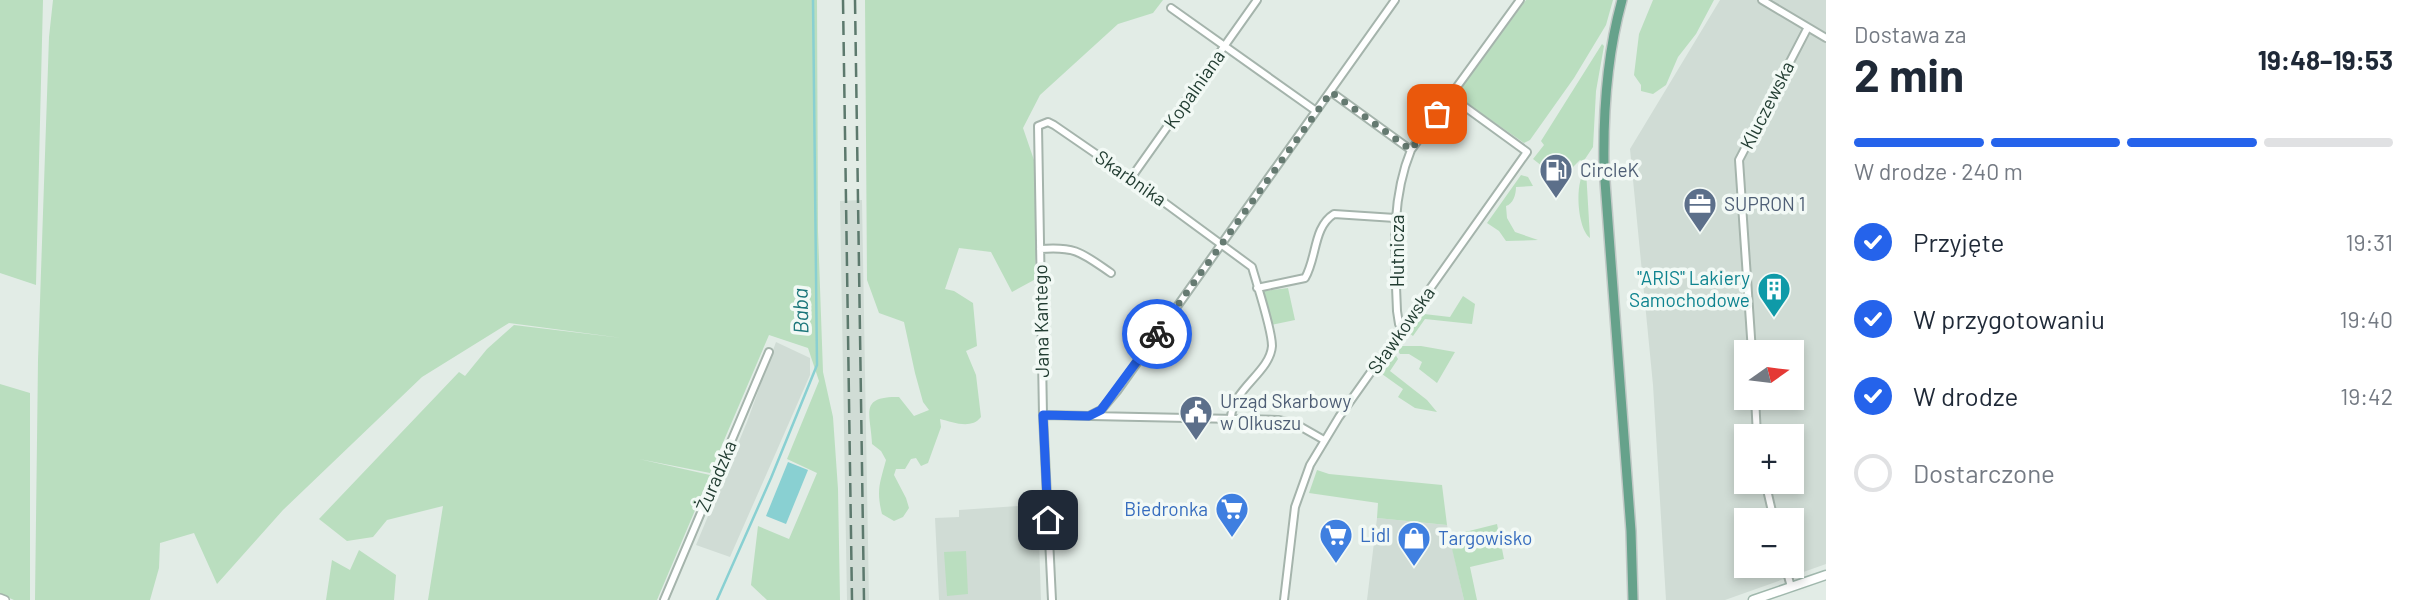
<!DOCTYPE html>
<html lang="pl">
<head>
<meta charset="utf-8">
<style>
	body { margin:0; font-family:Barlow,sans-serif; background:#f6f6f7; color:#1f2937; height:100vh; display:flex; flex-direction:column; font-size:26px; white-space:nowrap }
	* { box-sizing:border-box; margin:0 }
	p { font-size:23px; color:#747a83 }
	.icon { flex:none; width:38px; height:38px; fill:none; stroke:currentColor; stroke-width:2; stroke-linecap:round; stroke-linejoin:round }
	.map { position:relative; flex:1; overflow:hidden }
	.sheet { display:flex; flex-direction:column; background:#fff; width:595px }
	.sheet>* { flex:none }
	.needle { width:46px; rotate:76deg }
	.controls { position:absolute; left:1734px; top:340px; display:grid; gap:14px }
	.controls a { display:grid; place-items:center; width:70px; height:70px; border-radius:0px; background:#fff; box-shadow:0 4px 10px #0003; font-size:35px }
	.pin { position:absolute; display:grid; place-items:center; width:60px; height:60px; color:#fff; margin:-30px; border-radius:14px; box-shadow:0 4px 10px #0006 }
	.courier { position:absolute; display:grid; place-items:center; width:70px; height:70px; margin:-35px; border:5px solid #2563eb; border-radius:50%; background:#fff; color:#222; box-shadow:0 2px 9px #0007 }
	.summary em { font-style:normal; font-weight:700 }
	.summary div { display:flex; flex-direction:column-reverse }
	.summary { display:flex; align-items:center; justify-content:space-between; height:119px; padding:0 28px }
	h1 { font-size:46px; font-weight:700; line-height:52px }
	.bar { display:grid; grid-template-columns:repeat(4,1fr); gap:10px 7px; align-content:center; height:84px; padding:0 28px }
	.bar i { height:9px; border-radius:5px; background:#e0e1e3 }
	.bar .current { background:#2563eb }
	.bar p { grid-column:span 4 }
	ol { padding:0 28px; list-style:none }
	li { display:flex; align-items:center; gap:21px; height:77px }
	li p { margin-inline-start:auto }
	li .icon { padding:7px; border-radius:50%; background:#2563eb; color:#fff; stroke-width:4 }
	li:last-child { color:#747a83 }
	li i { width:38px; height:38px; border:4px solid #e0e1e3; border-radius:50% }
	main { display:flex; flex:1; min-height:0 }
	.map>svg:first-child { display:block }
	.built { fill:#d0dcd5; fill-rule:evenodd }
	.green { fill:#badebf }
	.water { fill:#89d0d2 }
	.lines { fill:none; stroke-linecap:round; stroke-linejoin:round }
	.stream { stroke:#89d0d2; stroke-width:2.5 }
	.minor-casing { stroke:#a5b4ac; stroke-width:10 }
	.tertiary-casing { stroke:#a5b4ac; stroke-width:10 }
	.secondary-casing { stroke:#a0b8ad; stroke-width:11 }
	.primary-casing { stroke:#c1c9c6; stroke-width:12 }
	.minor { stroke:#fff; stroke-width:6 }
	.tertiary { stroke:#fff; stroke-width:7 }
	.secondary { stroke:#fff; stroke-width:8 }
	.primary { stroke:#66a28b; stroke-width:9 }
	.rail { stroke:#5c796d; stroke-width:2.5; stroke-dasharray:14 7; stroke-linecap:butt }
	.done { stroke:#657a71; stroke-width:7; stroke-dasharray:0 12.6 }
	.route { stroke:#2563eb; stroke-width:9 }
	.labels { text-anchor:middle; stroke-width:7; stroke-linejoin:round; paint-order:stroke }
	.street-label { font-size:19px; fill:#223d32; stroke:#f2f9f5 }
	.service-label { font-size:19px; fill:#4e5e75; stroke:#f2f9f5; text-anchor:start }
	.culture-label { font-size:19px; fill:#0d838f; stroke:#f2f9f5; text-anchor:end }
	.shop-label { font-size:19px; fill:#366cbe; stroke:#f2f9f5; text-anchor:start }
	.water-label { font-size:21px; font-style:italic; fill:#1b767a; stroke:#f2f9f5 }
</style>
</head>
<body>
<main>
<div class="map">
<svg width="1826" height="600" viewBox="0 0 1826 600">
	<rect width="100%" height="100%" fill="#e2ece6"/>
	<!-- built -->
	<path class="built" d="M1720,0h106v564l-101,36h-59l-13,-215 -23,-236zM1746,352h46v45h-46zM1746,436h46v45h-46zM1746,520h46v45h-46z
		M862,200l7,400h-22l-7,-399z
		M776,342l34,16v17l-80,182 -34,-12 51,-123z
		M1033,505l1,7h4l3,88h-102l-4,-82 24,-1v-7z
		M1377,518l70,7 17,75h-97z"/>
	<!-- green -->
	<path class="green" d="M0,0h43l-7,285 -36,-12z
		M53,0h764l1,231 5,141 10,45 5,72 2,111h-73l-16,-15 7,-59 31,13 28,-66 -30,-14 32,-78 -11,-33 -39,-13 -59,138 -71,-14 71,16 -53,125h-229l15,-94 -56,14 -14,17 -26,4 -28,-22 140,-147 6,4 22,-27 27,-24 108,13 -113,-15 -87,54 -139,133 -66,74 -23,-51 -34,10 -1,25 -9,32h-115l3,-240 11,-323z
		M865,0h298l-10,13 -35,11 -78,71 -17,33 12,35 2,79 -3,38 -22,12 -21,-40 -32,-4 -14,41 9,2 19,12 4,43 -11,5 10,24 5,42c-10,13 -28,5 -41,2l1,8 -13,36 -7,3 -5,-8 -5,1 -6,10h-9l-2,6 12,23 3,10 -6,9 -9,4 -12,-7c-6,-24 -2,-31 4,-54l-5,-9 -9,-7c-1,-30 -14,-48 27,-47l15,19 15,-6 -6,-8 -8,-29 -11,-51 -25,-9 -12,-33z
		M1526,0h87l-7,25 -32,53 -44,62 -6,3 -66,-46 -1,-3z
		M1653,0h61l-18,34 -18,23 -12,28 -13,9 -12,-3v-6l-7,-10 5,-41z
		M1602,44l2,2 -8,45 -3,56 -10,15 -3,-2 -20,20 -27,-21 11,-14 -3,-4z
		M1586,170l4,68c-13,-9 -16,-58 -4,-68z
		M1521,175l7,2 5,9 -17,1c0,8 -3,17 -10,19l1,12 8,14 23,8 -32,1 -7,-10 -12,-8z
		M1288,288l7,32 -24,5 -8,-34z
		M1463,296l12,8 -3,20 -47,-5 -12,17 -4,-3 15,-19 26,3z
		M1402,346h19l34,6 -18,31 -18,-14 3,-7 -13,-8h-9l-2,-3z
		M1395,354l3,5 -8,12 37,29 10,12 -22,-4 -17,-11 5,-8 -21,-15z
		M0,384l30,9v207h-16l-14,-6z
		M1317,470l12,4 113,11 5,40 -70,-7 1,-15 -69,-10z
		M1497,524l7,35 -34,8 7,33h-13l-15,-64z
		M359,550l37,25 -2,25h-68l6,-40 18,10z
		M966,551l2,43 -21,2 -3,-44z"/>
	<!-- water -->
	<path class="water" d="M788,462l20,8 -22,54 -20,-8z"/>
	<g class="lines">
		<!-- stream -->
		<path class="stream" d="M717,600l54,-122 46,-113 -4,-365"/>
		<defs>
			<path id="minor" d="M1762,0l64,38
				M1171,8l145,103
				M1331,92l80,58
				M1131,178l126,-178
				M1040,249c36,-3 42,4 71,24
				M1257,288l48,-10c12,-20 8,-51 29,-64l61,4
				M1403,328l-4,-4 -2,-13c-2,-54 -7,-110 14,-161l109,-150
				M1752,352l-13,-192 68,-131
				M1755,397l2,39
				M1043,415l235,5 18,4 28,16
				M1089,416l12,-6 16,-19 278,-391
				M1765,481l9,39
				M1785,565l6,22
				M664,600l105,-248
				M1052,600l-9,-185 -5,-289 10,-4 6,3 77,53 121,89c5,18 20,62 20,79 -2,27 -42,44 -41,74
				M1284,600l11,-93 15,-42 29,-48 188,-265 -77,-56"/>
			<path id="tertiary" d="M0,598l5,2"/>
			<path id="secondary" d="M1753,600l73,-25"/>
			<path id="primary" d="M1622,0c-15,54 -19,111 -18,168l27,363 2,69"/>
		</defs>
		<!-- minor casing -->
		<use href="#minor" class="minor-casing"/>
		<!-- tertiary casing -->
		<use href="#tertiary" class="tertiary-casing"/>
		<!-- secondary casing -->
		<use href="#secondary" class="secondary-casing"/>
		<!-- primary casing -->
		<use href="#primary" class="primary-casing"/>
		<!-- minor -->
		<use href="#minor" class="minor"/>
		<!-- tertiary -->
		<use href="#tertiary" class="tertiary"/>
		<!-- secondary -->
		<use href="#secondary" class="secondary"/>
		<!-- primary -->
		<use href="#primary" class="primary"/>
		<!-- rail -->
		<path class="rail" d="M843,0l9,600
			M855,0l9,600"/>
	</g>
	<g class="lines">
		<!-- done -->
		<path class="done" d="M1157,334l174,-242 80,58 26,-36"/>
		<!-- route -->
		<path class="route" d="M1048,520l-5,-105 46,1 12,-6 56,-76"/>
	</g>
	<!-- icons -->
	<defs>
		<symbol id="fuel-pin" viewBox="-11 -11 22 30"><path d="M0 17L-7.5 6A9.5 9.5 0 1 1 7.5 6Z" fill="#5c6f8a" stroke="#f2f9f5"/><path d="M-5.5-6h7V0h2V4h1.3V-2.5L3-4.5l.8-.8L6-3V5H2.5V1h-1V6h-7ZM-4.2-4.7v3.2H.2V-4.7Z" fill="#fff"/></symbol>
		<symbol id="office-pin" viewBox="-11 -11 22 30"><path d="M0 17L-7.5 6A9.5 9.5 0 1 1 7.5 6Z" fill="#5c6f8a" stroke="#f2f9f5"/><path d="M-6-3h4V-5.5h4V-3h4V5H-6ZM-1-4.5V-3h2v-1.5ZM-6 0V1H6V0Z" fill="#fff"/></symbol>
		<symbol id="building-pin" viewBox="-11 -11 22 30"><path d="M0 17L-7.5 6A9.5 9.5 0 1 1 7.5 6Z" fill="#0f9aa8" stroke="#f2f9f5"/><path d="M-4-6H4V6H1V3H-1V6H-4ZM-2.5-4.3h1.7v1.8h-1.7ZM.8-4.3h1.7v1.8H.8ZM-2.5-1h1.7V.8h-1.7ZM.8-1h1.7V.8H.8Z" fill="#fff"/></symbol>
		<symbol id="civic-pin" viewBox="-11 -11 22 30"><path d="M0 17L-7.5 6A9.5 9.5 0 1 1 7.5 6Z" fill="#5c6f8a" stroke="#f2f9f5"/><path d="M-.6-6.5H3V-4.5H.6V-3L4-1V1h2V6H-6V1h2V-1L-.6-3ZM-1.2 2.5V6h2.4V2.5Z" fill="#fff"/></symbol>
		<symbol id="supermarket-pin" viewBox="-11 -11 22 30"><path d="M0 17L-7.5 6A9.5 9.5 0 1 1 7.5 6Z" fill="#3f7fe0" stroke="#f2f9f5"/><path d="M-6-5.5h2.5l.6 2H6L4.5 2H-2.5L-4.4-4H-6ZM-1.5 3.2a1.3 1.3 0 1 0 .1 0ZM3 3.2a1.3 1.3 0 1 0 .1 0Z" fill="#fff"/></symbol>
		<symbol id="shop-pin" viewBox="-11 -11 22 30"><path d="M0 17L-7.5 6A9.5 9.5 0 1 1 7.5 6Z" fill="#3f7fe0" stroke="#f2f9f5"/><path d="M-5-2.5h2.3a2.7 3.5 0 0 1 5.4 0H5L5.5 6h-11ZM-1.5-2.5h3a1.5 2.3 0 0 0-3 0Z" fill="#fff"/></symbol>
	</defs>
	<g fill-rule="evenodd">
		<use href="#fuel-pin" x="1537" y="151" width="38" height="52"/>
		<use href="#office-pin" x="1681" y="185" width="38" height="52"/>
		<use href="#building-pin" x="1755" y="270" width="38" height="52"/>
		<use href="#civic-pin" x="1177" y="393" width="38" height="52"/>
		<use href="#supermarket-pin" x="1213" y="490" width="38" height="52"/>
		<use href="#supermarket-pin" x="1317" y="516" width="38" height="52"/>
		<use href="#shop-pin" x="1395" y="519" width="38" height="52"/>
	</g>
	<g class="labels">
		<!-- street labels -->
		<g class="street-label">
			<text transform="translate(1194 89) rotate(-55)" y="7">Kopalniana</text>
			<text transform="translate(1767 105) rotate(-63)" y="7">Kluczewska</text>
			<text transform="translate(1131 178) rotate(35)" y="7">Skarbnika</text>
			<text transform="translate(1397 251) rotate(-90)" y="7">Hutnicza</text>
			<text transform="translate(1041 321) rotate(-91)" y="7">Jana Kantego</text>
			<text transform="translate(1401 330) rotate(-55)" y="7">Sławkowska</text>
			<text transform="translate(716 476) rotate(-67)" y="7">Żuradzka</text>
		</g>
		<!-- service labels -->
		<g class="service-label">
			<text x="1580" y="177">CircleK</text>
			<text x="1724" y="211">SUPRON 1</text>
			<text x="1220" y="408">Urząd Skarbowy<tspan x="1220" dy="22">w Olkuszu</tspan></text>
		</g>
		<!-- culture labels -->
		<g class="culture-label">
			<text x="1750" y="285">"ARIS" Lakiery<tspan x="1750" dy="22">Samochodowe</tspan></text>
		</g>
		<!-- shop labels -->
		<g class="shop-label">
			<text x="1208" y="516" text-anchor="end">Biedronka</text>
			<text x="1360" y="542">Lidl</text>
			<text x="1438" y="545">Targowisko</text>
		</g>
		<!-- water labels -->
		<g class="water-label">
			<text transform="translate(801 311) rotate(-91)" y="7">Baba</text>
		</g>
	</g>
</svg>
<div class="controls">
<a><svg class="needle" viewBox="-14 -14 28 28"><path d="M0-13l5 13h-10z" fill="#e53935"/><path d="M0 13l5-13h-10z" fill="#747a83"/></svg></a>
<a>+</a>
<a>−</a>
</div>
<div class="pin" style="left:1437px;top:114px;background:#ea580c"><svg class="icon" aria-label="bag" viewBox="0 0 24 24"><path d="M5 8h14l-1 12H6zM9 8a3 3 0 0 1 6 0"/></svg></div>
<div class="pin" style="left:1048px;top:520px;background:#1f2937"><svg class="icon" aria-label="home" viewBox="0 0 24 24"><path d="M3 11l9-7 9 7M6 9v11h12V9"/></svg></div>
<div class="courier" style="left:1157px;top:334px"><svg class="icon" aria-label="bike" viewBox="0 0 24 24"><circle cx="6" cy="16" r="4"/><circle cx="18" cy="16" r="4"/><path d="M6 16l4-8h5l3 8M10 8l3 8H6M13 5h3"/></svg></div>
</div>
<section class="sheet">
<div class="summary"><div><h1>2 min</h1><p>Dostawa za</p></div><em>19:48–19:53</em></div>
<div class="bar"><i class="current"></i><i class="current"></i><i class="current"></i><i></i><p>W drodze · 240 m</p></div>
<ol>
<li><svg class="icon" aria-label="check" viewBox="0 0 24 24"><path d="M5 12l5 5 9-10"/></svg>Przyjęte<p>19:31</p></li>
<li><svg class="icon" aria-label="check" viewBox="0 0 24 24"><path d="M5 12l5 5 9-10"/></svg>W przygotowaniu<p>19:40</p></li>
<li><svg class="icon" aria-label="check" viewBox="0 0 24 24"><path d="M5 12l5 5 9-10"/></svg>W drodze<p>19:42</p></li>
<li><i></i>Dostarczone</li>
</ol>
</section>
</main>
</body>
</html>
